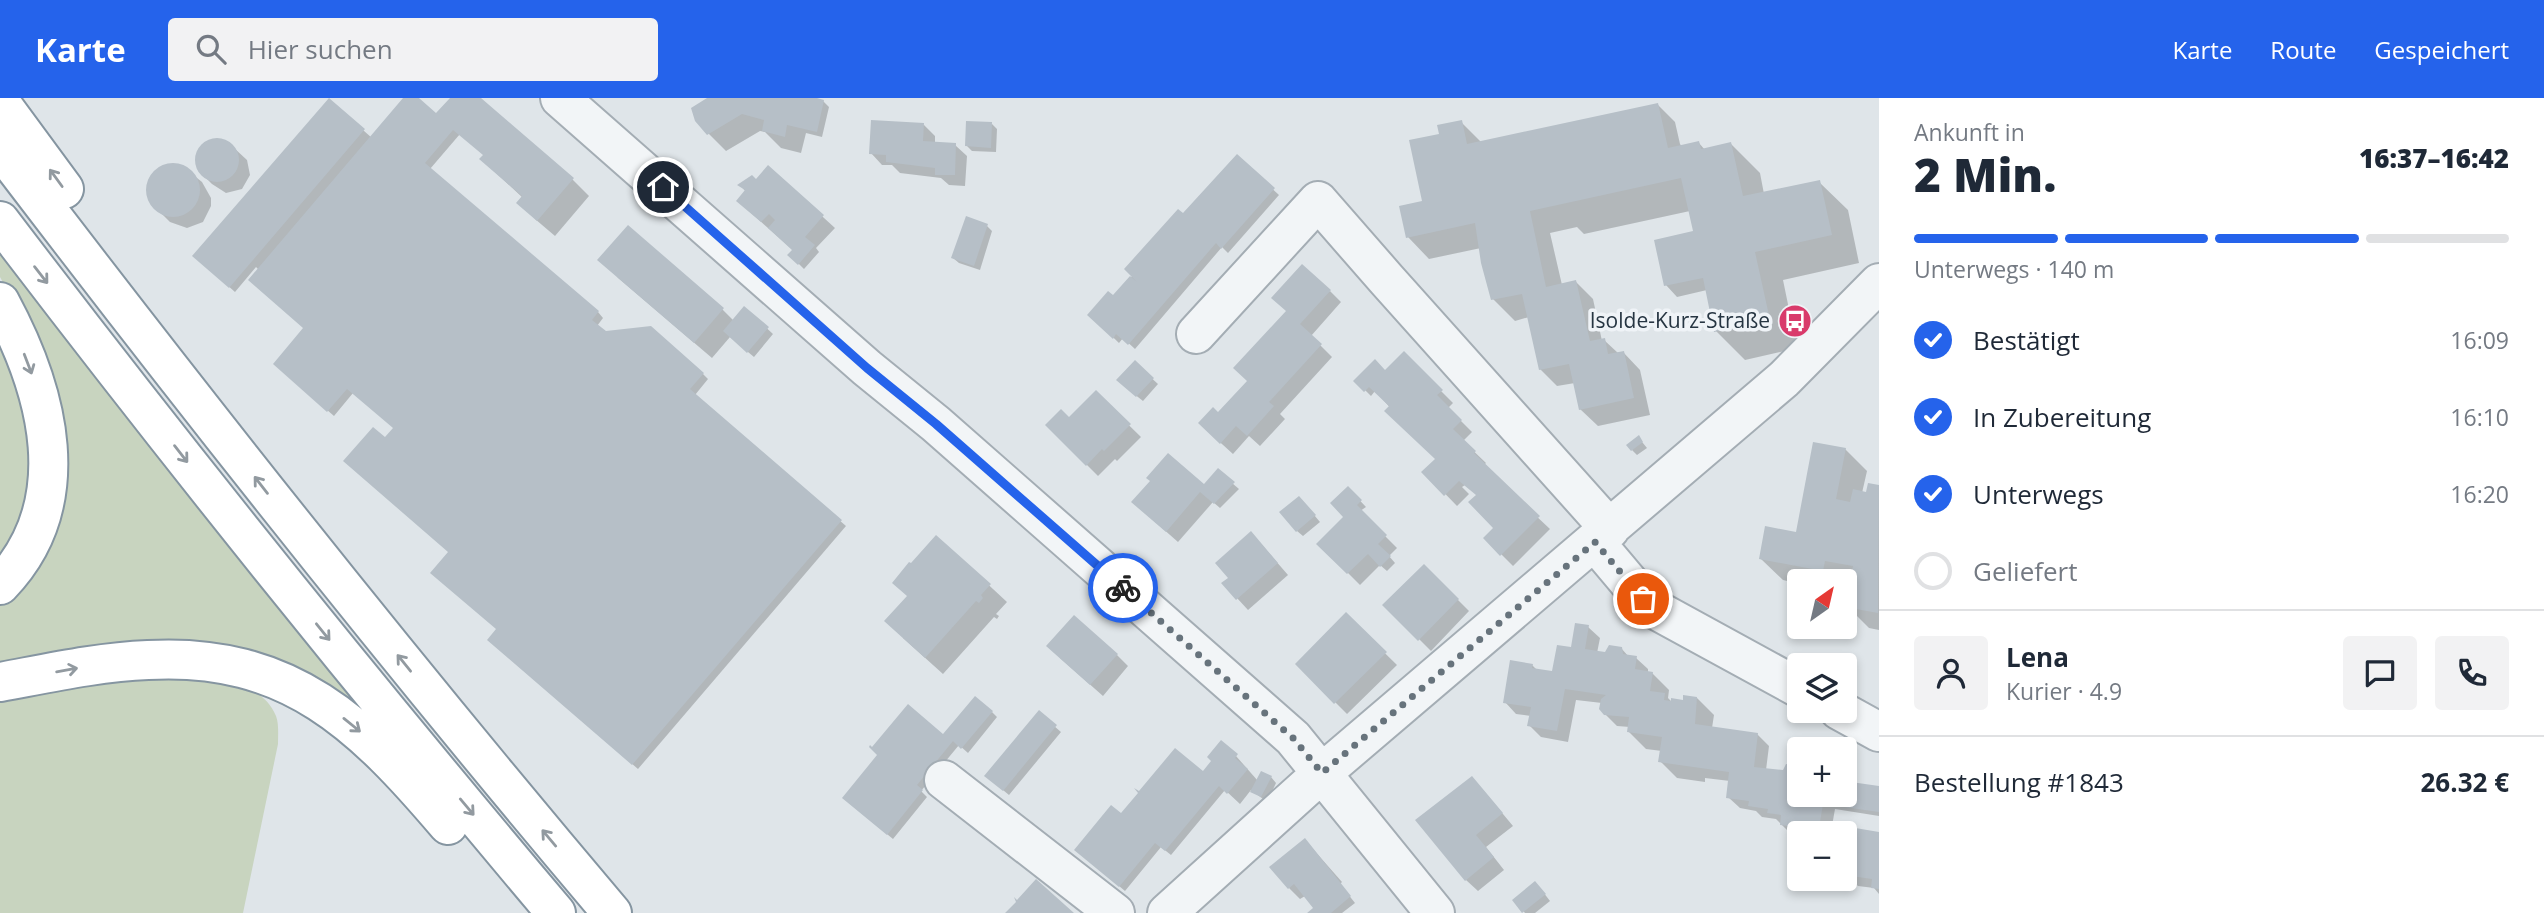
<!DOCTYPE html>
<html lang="de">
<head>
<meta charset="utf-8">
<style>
	body { margin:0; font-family:"Open Sans",sans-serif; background:#f2f2f3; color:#1f2937; height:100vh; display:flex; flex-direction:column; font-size:26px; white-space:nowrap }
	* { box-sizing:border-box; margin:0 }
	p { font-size:23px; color:#747a83 }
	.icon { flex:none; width:38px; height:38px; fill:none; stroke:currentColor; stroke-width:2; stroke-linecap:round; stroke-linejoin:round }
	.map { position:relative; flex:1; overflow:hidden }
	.side { display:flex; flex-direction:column; background:#fff; width:665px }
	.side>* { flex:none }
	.needle { width:46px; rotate:34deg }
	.fabs { position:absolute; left:1787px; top:471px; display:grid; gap:14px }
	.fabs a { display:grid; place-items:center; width:70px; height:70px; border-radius:7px; background:#fff; box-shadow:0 4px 10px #0003; font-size:35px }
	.pin { position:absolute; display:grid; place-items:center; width:60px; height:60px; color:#fff; margin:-30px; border:4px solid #fff; border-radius:50%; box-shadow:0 2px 7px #0007 }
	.courier { position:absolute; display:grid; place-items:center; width:70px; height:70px; margin:-35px; border:5px solid #2563eb; border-radius:50%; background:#fff; color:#222; box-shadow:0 2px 9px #0007 }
	.summary em { font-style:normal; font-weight:800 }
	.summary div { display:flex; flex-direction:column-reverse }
	.summary { display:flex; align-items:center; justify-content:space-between; height:119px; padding:0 35px }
	h1 { font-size:46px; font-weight:800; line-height:52px }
	.bar { display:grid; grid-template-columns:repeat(4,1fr); gap:10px 7px; align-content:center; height:84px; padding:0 35px }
	.bar i { height:9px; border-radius:5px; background:#e0e1e3 }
	.bar .on { background:#2563eb }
	.bar p { grid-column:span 4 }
	.line { display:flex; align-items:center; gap:18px; padding:0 35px; border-top:2px solid #e0e1e3 }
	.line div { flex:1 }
	.round { display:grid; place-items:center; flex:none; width:74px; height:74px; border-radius:7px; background:#f2f2f3 }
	ol { padding:0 35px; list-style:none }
	li { display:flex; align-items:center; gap:21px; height:77px }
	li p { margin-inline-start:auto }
	li .icon { padding:7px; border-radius:50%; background:#2563eb; color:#fff; stroke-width:4 }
	li:last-child { color:#747a83 }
	li i { width:38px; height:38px; border:4px solid #e0e1e3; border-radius:50% }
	header { display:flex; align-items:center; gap:42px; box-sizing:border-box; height:98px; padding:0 35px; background:#2563eb; color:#fff }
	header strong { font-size:33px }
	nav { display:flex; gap:38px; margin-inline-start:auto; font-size:24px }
	.search { width:490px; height:63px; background:#f2f2f3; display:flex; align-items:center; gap:18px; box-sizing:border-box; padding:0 24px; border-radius:7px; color:#747a83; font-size:26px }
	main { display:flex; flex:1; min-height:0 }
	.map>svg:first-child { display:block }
	.green { fill:#c8d4bf }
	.shadow { fill:#0003 }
	.building { fill:#b6bfc7 }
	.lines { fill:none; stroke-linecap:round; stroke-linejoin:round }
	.minor-casing { stroke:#a4adb4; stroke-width:42 }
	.highway-casing { stroke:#8595a1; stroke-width:42 }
	.minor { stroke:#f2f5f7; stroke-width:38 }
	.highway { stroke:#fff; stroke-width:38 }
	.oneway { stroke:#929aa0 }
	.done { stroke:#67737c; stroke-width:7; stroke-dasharray:0 12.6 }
	.route { stroke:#2563eb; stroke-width:9 }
	.labels { text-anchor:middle; stroke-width:7; stroke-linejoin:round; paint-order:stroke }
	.poi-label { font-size:21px; fill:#263542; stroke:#eff3f7; text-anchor:end }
</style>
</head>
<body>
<header>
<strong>Karte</strong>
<div class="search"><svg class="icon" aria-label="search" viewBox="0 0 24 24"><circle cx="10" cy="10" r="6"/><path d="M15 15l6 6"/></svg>Hier suchen</div>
<nav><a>Karte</a><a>Route</a><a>Gespeichert</a></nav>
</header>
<main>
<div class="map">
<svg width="1879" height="815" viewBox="0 0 1879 815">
	<rect width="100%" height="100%" fill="#dfe5e9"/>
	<!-- green -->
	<path class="green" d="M0,152l358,454v3l-49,-25 -309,-11v-70l48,-71 -35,-229 -13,-24z
		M0,232l23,53 12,100 -35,82z
		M168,580c36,2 92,-2 108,38 3,8 2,19 2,28l-35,169h-243v-212l125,-21z"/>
	<!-- shadow -->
	<path class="shadow" d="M406,0h10l21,18 15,-18h26l94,81 17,17 -34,40 -20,-17 -12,-21 -42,-39 4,-3 -25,-22 -30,35 168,143 5,6 -6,8 8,7 98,41 5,5 -13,16 151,131 -208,243 -144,-124 4,-15 -113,-191 10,-11 -42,-35 -19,23 -54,-47 25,-41 -46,-58 -3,-3 -21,25 -35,-31 129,-161 43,38z
		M711,0h98l14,3 6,6 -7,30 -16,-4 -5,20 -20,-5 -16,-16 -5,-1 -34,20 -30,-30z
		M1658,7l17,17 5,22 2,3 17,-4 6,7 26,-6 29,29 4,21 55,-12 29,28 11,53 -76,17 14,68 -52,12 -29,-29 -9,-41 -30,7 -11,-12 29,-52 -5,-22 -106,23 -7,-7 -27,6 12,52 14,-3 17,17 9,42 2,-1 14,13 5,-1 17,18 10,45 -52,11 -18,-17 -5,-26 -18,3 -17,-17 -11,-52 -14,4 -22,-22 -12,-51 -52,11 -21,-22 16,-35 17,-67 20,-13 21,21z
		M992,26l5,5 -1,23 -24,-1 -5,-5z
		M924,27l11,11v8l20,1 12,11 -2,30 -16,-1 -8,-7 -41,-5 -8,-8h-10l-11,-12z
		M221,41l13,9 13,12 3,15 -8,14 -16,4 -14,-9 -12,-12 -3,-16 8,-14z
		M1237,58l42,39 -51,58 -6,-6 -87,102 -12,-11 -4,5 -30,-29 24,-16z
		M164,68h18l20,16 9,16v8l-8,16 -16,6 -17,-6 -12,-12 -10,-15v-9l3,-8z
		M768,69l67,61 -19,20 3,4 -15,17 -14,-14 4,-4 -44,-39 -4,-20 -6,-7 16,-4z
		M987,128l5,5 -12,39 -21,-7 -6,-5z
		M617,179l105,32 12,12 11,-13 28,26 -19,23 -24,-20 -18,21z
		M1330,193l11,11 -30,34 21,21 -52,57 5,5 -25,27 -11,-10 -16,18 -21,-19 7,-21 30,-33 39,-70z
		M1404,256l49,49 -5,5 24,24 -9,9 23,22 -3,3 67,63 -37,37 -28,-28 11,-10 -18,-33 -13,-10 -3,2 7,7 -12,12 -33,-34 13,-13 -62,-68 -4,5 -15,-15 29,-9z
		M1135,265l23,21 -15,17 -19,-15z
		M1096,295l45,44 -24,24 -2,-2 -17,17 -51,-51 22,-5z
		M1638,339l9,11 -10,7 -5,-5z
		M1845,351l22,22 -5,22 6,1 2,-9 9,2v143l-10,-2 -22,-22 5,-24 -6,-1 -2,9v-9h-45v3l-16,-4 -22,-21 36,-25z
		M1218,373l21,18 -19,19 -7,-6 -35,40 -33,-29 7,-32 53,7z
		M1348,390l18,19 -6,4 37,37 -8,8 6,7 -8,8 -7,-6 -20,20 -41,-41 27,-27z
		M1304,405l16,19 -17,14 -6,-5z
		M937,439l70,65 -11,12 3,2 -2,3 -3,-2 -51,57 -40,-36 8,-73z
		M1262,447l26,30 -40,35 -11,-12 -7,-20z
		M1424,468l45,45 -38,40 -46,-46z
		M1346,517l51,50 -50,49 -50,-50z
		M1588,529l12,11 -3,15 9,1 15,-6 8,9 7,1 12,11v4h4l17,17 -1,8 5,5 24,-5 17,17 -2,13 45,6 12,12 -3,24 18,2 8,-5 7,7v20h45l35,-6v28l-44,-7 -3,17 47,8v60l-5,-6 -16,-2 -6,-6 -8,-2v-45h-45v4l-6,-1 -17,-17 -14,-2 -6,-6 -16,-3 -12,-11 2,-16 -25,-3v4l-28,-4 -17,-17 2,-10 -16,-2 -17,-17 1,-5 -13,-1 -12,-12 -3,-11 -26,-3 -8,42 -27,-5 -12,-12 2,-9 -15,-2 -11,-12 27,-37 6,6 16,3z
		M1117,557l11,11 -25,30 -43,-38z
		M992,614l5,5 -29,36 -9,-8 -38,46 6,6 -34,42 -44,-36 95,-67z
		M1039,615l22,19 -52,63 -17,-14z
		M1236,658l22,25 13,-4 5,6 -9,19 -16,-12 -11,14 -15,-14 -54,65 -10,-8 -36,44 -43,-36 40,-40z
		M1483,692l30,36 -27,21 18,23 -26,21 -12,-11z
		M1305,742l37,42 -2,2 15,19 -13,10h-32l6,-5 -11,-12 -5,3 -11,-11z
		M1540,790l10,13 -15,12h-10l-11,-13z"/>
	<!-- building -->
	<path class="building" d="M329,0l36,31 -136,159 -37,-32z
		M403,0h16l17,15 14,-15h31l93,80 -37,43 -21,-18 6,-7 -43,-37 4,-4 -30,-25 -28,33 174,148 -7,9 14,11 45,-5 53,47 -14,16 152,131 -210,245 -145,-125 9,-11 -66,-56 18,-21 -105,-91 30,-34 12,10 8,-9 -46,-39 -20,23 -54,-48 30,-36 -55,-48z
		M707,0h110l7,2 -7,32 -30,-7 -2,12 -23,-6 2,-11 -22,-6 -35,21 -12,-14 -4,-13z
		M1658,5l10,45 31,-7 2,8 30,-7 12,54 77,-16 12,55 -77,17 15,68 -56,12 -11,-54 -39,8 -10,-46 39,-9 -12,-53 -151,33 16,76 30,-7 14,61 15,-3 3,16 16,-3 10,47 -55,12 -10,-46 -30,6 -17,-76 -31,6 -10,-37 -6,-40 -69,15 -7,-32 23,-5 -13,-61 30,-6 -2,-9 25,-5 5,24z
		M871,22l53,3 -1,18 33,2 -1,32h-20v-7l-49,-6v-7l-17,-1z
		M966,23l26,1 -1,26 -26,-2z
		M195 62a22 22 0 1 1 44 0a22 22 0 1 1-44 0Z
		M1237,56l38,34 -54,61 -5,-6 -88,102 -12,-11 -3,5 -26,-24 21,-24 5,4 17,-19 7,6 -13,-13 54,-60 5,4z
		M146 92a27 27 0 1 1 54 0a27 27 0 1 1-54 0Z
		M768,67l56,50 -19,22 10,8 -17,20 -11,-10 5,-5 -24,-22 7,-8 -6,-6 -8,8 -25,-21 9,-11 -8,-5 15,-10 4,4z
		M966,118l22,8 -14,42 -23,-8z
		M628,127l96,83 -30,35 -97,-83z
		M1302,166l29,26 -31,34 22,20 -53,58 5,4 -27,30 -11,-10 -16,18 -22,-21 15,-16 5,5 29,-31 -14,-13 53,-57 -15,-13z
		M744,208l25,21 -22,26 -24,-22z
		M1404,253l39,39 -6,5 25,25 -9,9 23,22 -2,2 66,63 -40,40 -17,-18 10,-10 -25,-26 8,-7 -17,-14 -15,15 -23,-24 14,-13 -51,-48 5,-5 -20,-19 -5,5 -11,-11 22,-22 10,11z
		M1135,262l19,18 -18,19 -20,-17z
		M1096,292l35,34 -27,27 -2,-2 -16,17 -41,-41 16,-16 8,8z
		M1639,337l4,7 -12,9 -5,-6z
		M1813,344l33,6 -10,51 14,3 3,-13 13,3 2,-9 11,2 -1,128 -33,-6 8,-41 -28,-5 -2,10 -64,-12 6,-33 31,6z
		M1168,355l36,31 14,-16 17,14 -21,22 -14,-12 -34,40 -35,-30 19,-21 -4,-3z
		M1348,388l14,14 -5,5 30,30 -9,9 13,12 -11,11 -12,-13 -21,20 -31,-30 27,-27 -13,-14z
		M1299,398l17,19 -20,17 -17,-20z
		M1251,433l27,32 -42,37 -15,-17 7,-5 -13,-15z
		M936,437l55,49 -10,11 2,3 -4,5 -3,-2 -51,57 -41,-37 23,-25 -15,-13 17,-21 2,1z
		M1424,466l35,35 -41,42 -36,-36z
		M1346,514l41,40 -53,52 -39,-40z
		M1074,517l44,39 -28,31 -44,-39z
		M1575,525l14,2 -4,24 20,3 4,-7 13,2 1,7 14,2 -2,13 18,3 -3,19 15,2 -1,7 7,1v-3l12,2v-5l14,2 -2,27 63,9 -4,34 29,3 3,-6 7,1 1,6 5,1v22h45v-13l35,5v26l-56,-8 -3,18 59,10v57l-8,-1 1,-9 -28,-4v-42h-26l1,-3 -39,-5 1,-10 -14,-2 1,-4 -20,-3 1,-5 -23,-3 3,-26 -71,-10 4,-25 -35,-5 2,-15 -25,-2 -5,-6 2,-10 5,-4 -41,-6 -8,42 -30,-5 4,-19 -28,-4 7,-43 23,4 -1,4 20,3 5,-26 14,2z
		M975,598l18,15 -32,38 -8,-8 -36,44 6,5 -36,45 -45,-37 35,-43 -8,-8 1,-2 2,2 36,-43 35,30z
		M1039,612l18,15 -54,66 -19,-15z
		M1221,642l17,14 -3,4 13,11 -21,25 -8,-8 -54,65 -10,-8 -36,44 -45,-37 37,-45 10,8 17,-20 -4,-5 5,3 36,-43 28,23 8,-10 -4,-4z
		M1261,673l11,5 -11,21 -11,-5z
		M1472,678l31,37 -27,22 18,22 -29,24 -50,-61z
		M1305,740l46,58 -20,17h-24l6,-5 -19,-24 -6,5 -19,-22z
		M1036,781l38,34h-69l11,-11 -2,-5 3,3z
		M1535,783l11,13 -24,19 -10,-13z"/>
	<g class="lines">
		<defs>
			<path id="minor" d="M560,0l307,270 69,56 357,314 142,175
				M1196,236l122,-133 69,79 223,249
				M1595,444l48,57 15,12 141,77
				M1839,612l40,22
				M944,682l171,133
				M1167,815l155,-140 462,-394 95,-96"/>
			<path id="highway" d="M0,4l64,87
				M0,50c198,260 401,516 612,765
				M0,123c179,235 365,466 556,692
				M0,204c48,89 79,201 0,283
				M0,584c49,-9 99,-20 148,-22 142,-8 215,65 300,165"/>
		</defs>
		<!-- minor casing -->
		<use href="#minor" class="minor-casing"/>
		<!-- highway casing -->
		<use href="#highway" class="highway-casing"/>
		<!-- minor -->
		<use href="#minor" class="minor"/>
		<!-- highway -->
		<use href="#highway" class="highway"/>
	</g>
	<!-- one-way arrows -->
	<defs><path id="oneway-shaft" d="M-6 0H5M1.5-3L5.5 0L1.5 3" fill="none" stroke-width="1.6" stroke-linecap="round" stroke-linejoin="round" transform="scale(1.75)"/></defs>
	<g class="oneway">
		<use href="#oneway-shaft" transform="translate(56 80) rotate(-126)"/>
		<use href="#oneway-shaft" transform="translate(41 177) rotate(52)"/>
		<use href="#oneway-shaft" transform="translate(28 266) rotate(69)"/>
		<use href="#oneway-shaft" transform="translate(181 356) rotate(52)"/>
		<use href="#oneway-shaft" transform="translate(261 387) rotate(-128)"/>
		<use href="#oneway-shaft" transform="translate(323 534) rotate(51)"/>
		<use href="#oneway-shaft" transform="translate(404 565) rotate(-129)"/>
		<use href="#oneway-shaft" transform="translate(67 572) rotate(-10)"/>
		<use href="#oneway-shaft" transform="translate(352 627) rotate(39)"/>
		<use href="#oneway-shaft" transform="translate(467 709) rotate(50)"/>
		<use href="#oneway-shaft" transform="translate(549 740) rotate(-130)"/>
	</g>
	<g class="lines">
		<!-- done -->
		<path class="done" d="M1123,490l170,150 29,35 273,-231 48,57"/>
		<!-- route -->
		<path class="route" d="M663,89l204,181 69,56 187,164"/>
	</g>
	<!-- icons -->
	<defs>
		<symbol id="bus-disc" viewBox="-11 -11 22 22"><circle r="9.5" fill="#d93a6b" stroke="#eff3f7"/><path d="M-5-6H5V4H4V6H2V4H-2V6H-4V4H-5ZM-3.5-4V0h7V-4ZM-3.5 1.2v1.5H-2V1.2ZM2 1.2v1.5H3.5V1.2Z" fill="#fff"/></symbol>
	</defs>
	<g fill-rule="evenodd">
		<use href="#bus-disc" x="1776" y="204" width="38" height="38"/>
	</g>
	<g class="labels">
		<!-- poi labels -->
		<g class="poi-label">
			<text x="1770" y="230">Isolde-Kurz-Straße</text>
		</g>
	</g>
</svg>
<div class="fabs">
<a><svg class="needle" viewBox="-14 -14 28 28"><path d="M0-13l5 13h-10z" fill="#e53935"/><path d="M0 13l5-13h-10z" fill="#747a83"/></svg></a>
<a><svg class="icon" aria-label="layers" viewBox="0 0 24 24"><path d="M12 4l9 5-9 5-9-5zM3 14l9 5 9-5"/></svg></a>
<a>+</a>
<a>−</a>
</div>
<div class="pin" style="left:1643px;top:501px;background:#ea580c"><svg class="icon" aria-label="bag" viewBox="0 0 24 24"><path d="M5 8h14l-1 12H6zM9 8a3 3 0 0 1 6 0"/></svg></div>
<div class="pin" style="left:663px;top:89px;background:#1f2937"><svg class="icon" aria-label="home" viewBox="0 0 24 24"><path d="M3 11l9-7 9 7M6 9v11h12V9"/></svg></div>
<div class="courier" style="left:1123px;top:490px"><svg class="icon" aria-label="bike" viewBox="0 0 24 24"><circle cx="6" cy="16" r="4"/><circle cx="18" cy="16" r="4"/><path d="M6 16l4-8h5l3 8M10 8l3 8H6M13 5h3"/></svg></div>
</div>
<section class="side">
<div class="summary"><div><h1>2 Min.</h1><p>Ankunft in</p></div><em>16:37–16:42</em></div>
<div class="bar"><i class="on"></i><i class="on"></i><i class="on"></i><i></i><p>Unterwegs · 140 m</p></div>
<ol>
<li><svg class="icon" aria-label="check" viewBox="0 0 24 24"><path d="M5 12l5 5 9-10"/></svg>Bestätigt<p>16:09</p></li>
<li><svg class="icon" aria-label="check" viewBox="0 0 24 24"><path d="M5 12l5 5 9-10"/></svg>In Zubereitung<p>16:10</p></li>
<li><svg class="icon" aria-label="check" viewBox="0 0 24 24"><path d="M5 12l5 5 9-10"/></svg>Unterwegs<p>16:20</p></li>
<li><i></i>Geliefert</li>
</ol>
<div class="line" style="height:126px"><a class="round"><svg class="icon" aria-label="person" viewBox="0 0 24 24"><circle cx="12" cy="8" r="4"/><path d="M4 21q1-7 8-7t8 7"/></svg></a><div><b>Lena</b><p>Kurier · 4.9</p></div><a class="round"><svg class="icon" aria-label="chat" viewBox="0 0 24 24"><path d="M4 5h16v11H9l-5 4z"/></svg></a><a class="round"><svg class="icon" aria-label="phone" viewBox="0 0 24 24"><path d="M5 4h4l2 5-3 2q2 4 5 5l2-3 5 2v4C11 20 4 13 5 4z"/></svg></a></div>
<div class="line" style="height:91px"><div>Bestellung #1843</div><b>26.32 €</b></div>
</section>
</main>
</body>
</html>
